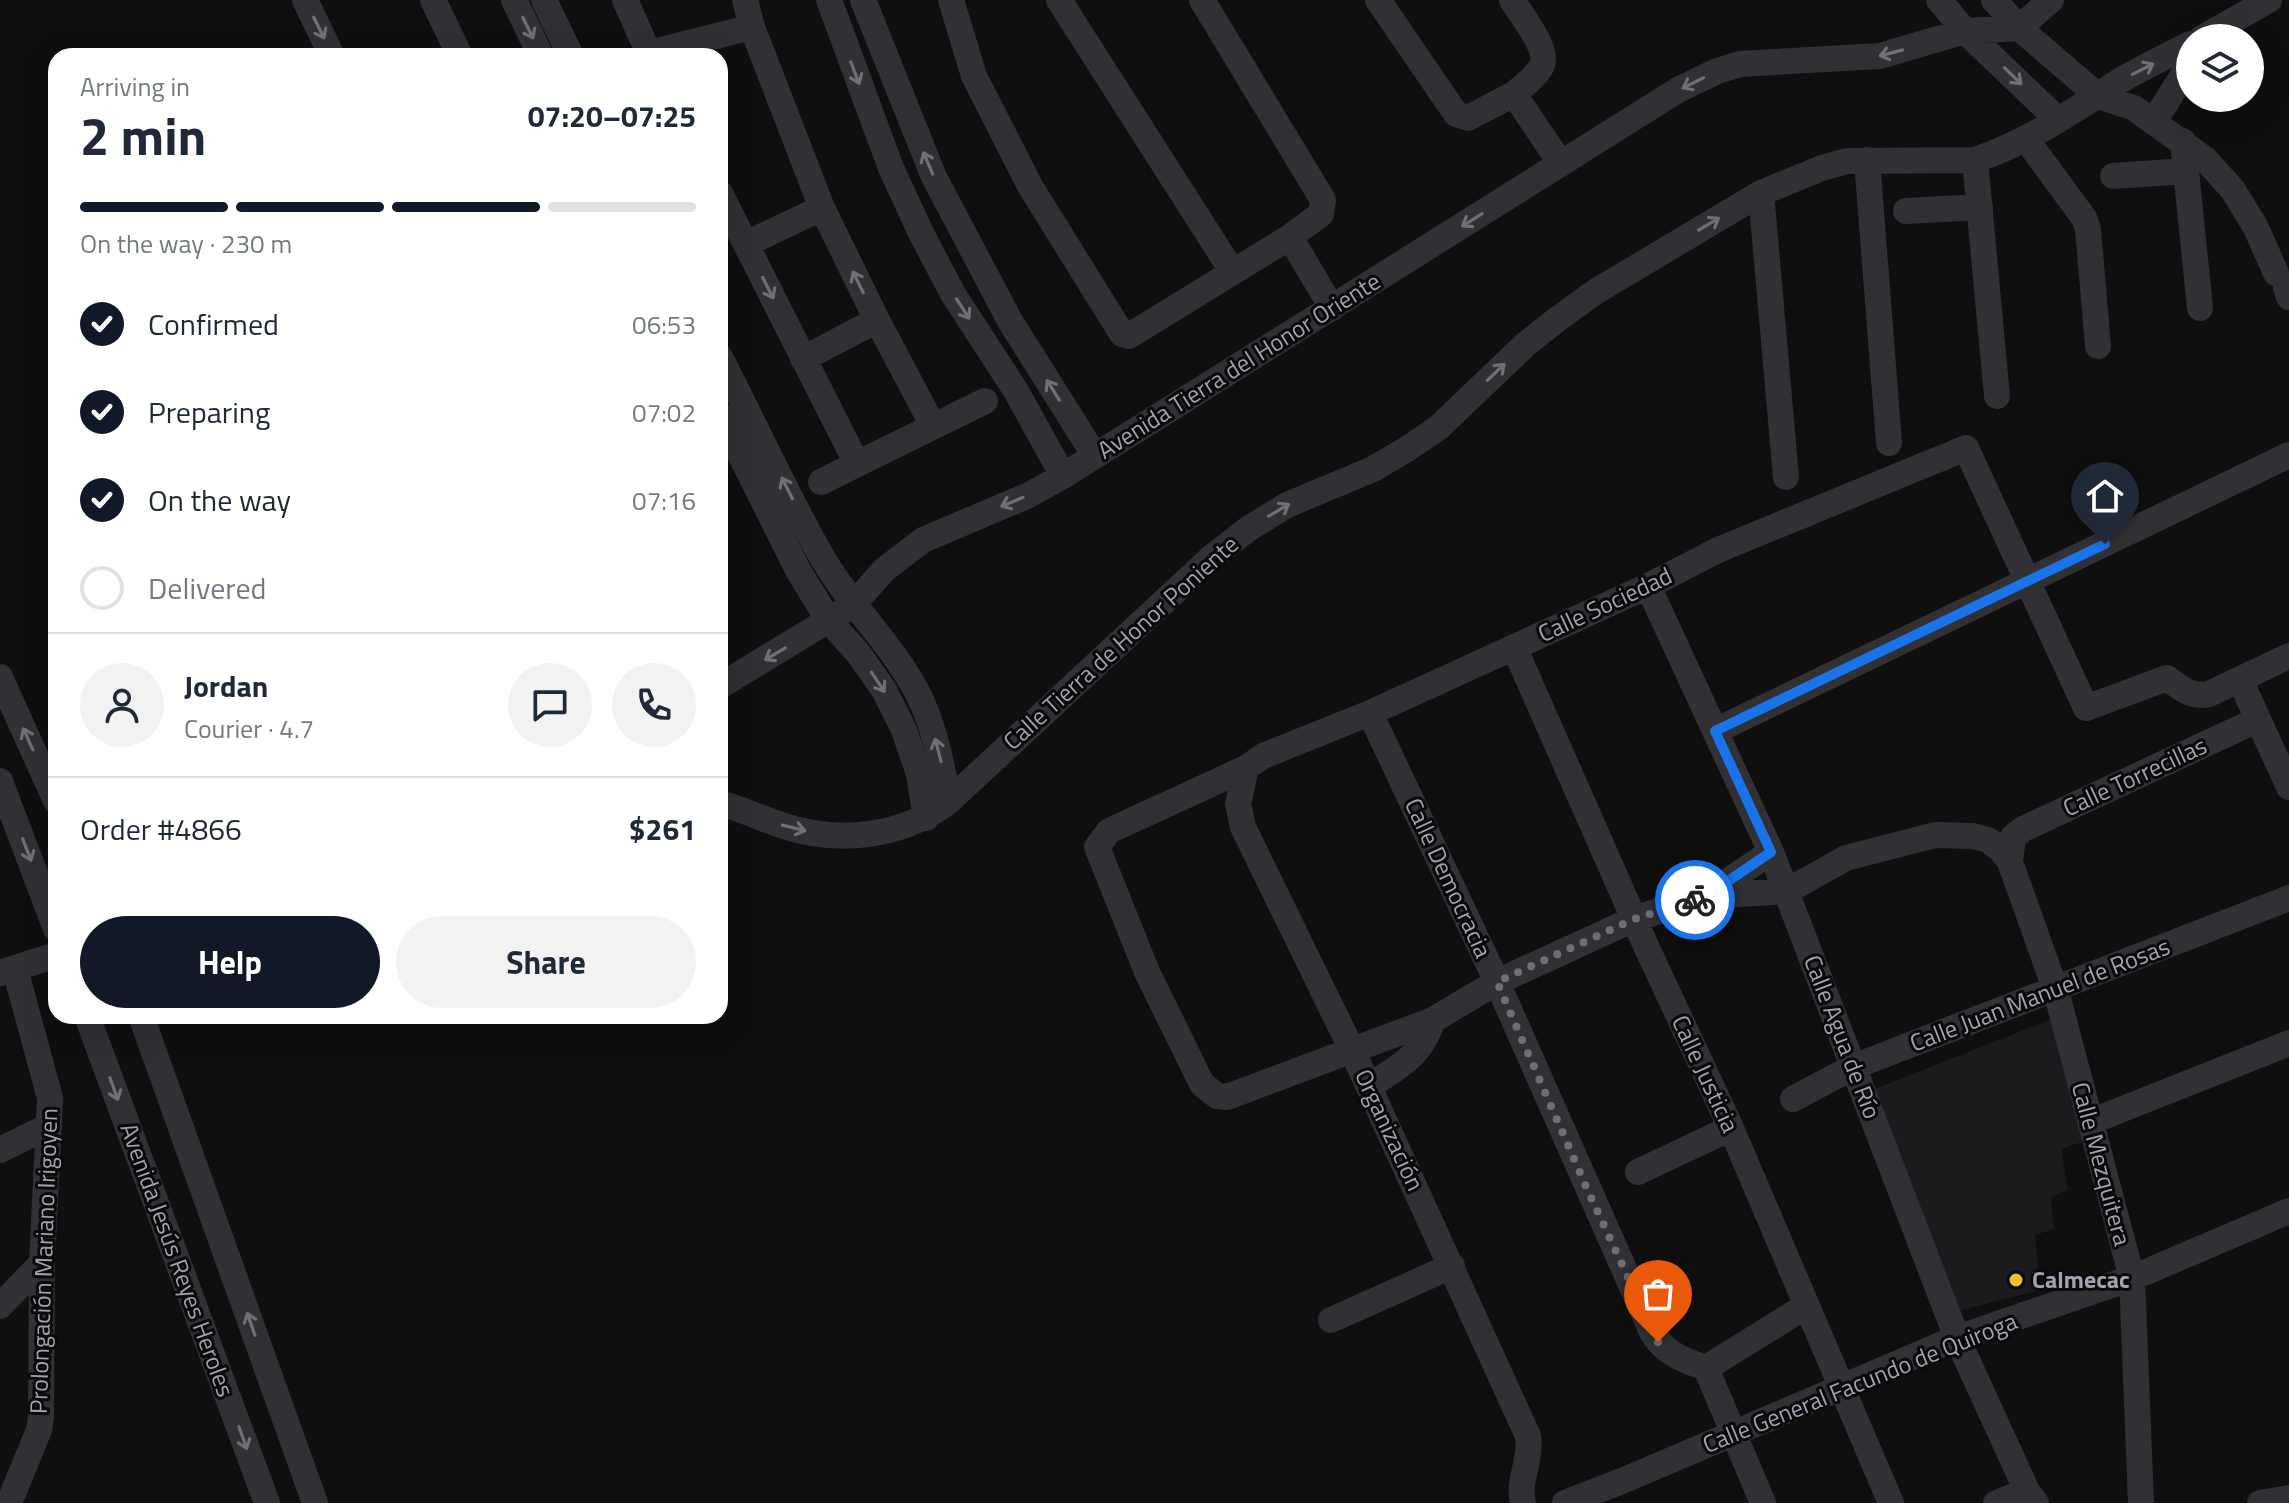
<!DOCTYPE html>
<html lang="en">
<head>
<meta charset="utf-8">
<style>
	body { margin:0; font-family:"Titillium Web",sans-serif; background:#f2f2f3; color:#1f2937; height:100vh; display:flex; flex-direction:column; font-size:30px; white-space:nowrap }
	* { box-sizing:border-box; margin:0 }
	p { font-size:26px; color:#747a83 }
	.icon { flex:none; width:44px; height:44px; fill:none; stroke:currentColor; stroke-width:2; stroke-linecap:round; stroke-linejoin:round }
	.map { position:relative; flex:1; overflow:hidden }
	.drawer { position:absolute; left:48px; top:48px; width:680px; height:976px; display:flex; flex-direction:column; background:#fff; border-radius:24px; box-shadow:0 8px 32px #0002 }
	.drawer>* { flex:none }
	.buttons { position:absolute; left:2176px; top:24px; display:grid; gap:16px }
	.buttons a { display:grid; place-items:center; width:88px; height:88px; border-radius:50%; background:#fff; box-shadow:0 8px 32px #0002; font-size:40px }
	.pin { position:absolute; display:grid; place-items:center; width:68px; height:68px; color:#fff; margin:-82px -34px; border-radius:50% 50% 50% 0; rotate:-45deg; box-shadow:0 0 8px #0007 }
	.pin .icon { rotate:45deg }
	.courier { position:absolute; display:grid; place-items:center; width:80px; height:80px; margin:-40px; border:6px solid #1a73e8; border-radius:50%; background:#fff; color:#222; box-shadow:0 2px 10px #0007 }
	.overview em { font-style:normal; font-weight:700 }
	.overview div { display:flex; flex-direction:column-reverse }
	.overview { display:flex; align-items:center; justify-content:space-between; height:136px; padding:0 32px }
	h1 { font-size:52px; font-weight:700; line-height:60px }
	.bar { display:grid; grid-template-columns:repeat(4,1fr); gap:12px 8px; align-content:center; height:96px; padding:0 32px }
	.bar i { height:10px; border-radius:6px; background:#e0e1e3 }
	.bar .active { background:#111827 }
	.bar p { grid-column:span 4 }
	.line { display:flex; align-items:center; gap:20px; padding:0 32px; border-top:2px solid #e0e1e3 }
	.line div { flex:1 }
	.round { display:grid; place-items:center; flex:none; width:84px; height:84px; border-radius:42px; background:#f2f2f3 }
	ol { padding:0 32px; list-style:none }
	li { display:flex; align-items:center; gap:24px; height:88px }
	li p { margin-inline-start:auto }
	li .icon { padding:8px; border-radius:50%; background:#111827; color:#fff; stroke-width:4 }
	li:last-child { color:#747a83 }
	li i { width:44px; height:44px; border:4px solid #e0e1e3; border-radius:50% }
	.primary-button { display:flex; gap:16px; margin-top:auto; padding:16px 32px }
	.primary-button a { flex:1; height:92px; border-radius:48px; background:#111827; color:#fff; font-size:32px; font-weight:700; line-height:92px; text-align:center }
	.primary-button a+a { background:#f2f2f3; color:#1f2937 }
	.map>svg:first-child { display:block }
	.built { fill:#1b1b1d }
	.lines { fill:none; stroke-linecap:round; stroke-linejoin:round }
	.minor { stroke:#303035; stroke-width:26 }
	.oneway { stroke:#6e6f79 }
	.done { stroke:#6d6f78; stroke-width:8; stroke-dasharray:0 14.4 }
	.route { stroke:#1a73e8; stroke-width:10 }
	.poi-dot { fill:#e9c22e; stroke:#0a0a0b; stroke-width:3 }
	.labels { text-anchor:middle; stroke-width:6; stroke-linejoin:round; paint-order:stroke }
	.street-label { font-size:24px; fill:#a0a3b0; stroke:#0a0a0b }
	.poi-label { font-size:24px; font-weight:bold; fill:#a0a3b0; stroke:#0a0a0b; text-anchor:start }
</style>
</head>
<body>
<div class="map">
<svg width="2289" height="1503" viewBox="0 0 2289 1503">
	<rect width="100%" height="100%" fill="#0f0f10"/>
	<!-- built -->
	<path class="built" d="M2052,1019l33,122 -24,8 7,41 -17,7 3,32 -19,6 5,55 -82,21 -83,-222z"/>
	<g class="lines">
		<!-- minor -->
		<path class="minor" d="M305,0l27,56
			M433,0l27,56
			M514,0l27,56
			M544,0l27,56
			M625,0l25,56
			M745,0l7,27 70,181 55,112 56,106
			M829,0l62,168 30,65 32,61 63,97 47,85
			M863,0l71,177 76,144 85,135
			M951,0l23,76 56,110 92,148 7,2 161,-99
			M1059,0l173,271
			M1202,0l121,200 -2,14 -31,23 42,71
			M1378,0l78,114 12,4 46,-24
			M1512,0c9,15 39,51 29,67 -6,11 -18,19 -27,27l47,70
			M1939,0l26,31 93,89
			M1994,0l25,28 79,68 36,12 71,51 28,31 23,38 20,45
			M2202,38l67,-38
			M649,53l103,-26
			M2155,120l35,-56
			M2026,139l58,79 4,11 10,117
			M2183,141l17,167
			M1867,160l22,283
			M1975,160l22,236
			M2113,176l73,-5
			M720,193l137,271 128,-63
			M1761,193l25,284
			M1906,211l74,-4
			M746,244l76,-36
			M2289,287l-3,1 3,9
			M720,357c34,66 65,135 102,200 29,51 75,91 100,145 14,32 21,65 26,100
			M803,359l74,-39
			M720,414l79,158 30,49 29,32 26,37 20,40 15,44 7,44
			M821,482l36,-18
			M1648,586l123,266 186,486 70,153 9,12
			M1514,647l132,299 85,182 160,375
			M0,677l56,124
			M2240,680l49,107
			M720,686l133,-81 31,-35 39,-30 106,-45 34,-19 615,-386 39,-19 23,-7 140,-8 85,-25 54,-3 32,-28
			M1370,713l127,269 155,350c12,21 31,28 54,36l57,135
			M1715,731l574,-276
			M1246,768l-8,36 5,23 109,223 176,386c4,23 -11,46 -5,67
			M0,781l56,148
			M720,803c22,6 42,16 64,23 55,18 118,11 164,-24l264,-245 36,-28 39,-24 86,-36 34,-20 31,-21 88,-84 33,-26 36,-26 166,-99 61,-25 25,-7 128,-1c54,-18 101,-51 148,-81 22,-13 45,-23 67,-35
			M2010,862l-9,-12 -13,-10 -15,-4 -38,-1 -89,23 -59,33 -81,5 -72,23 -137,63 -64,38 -206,77 -10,-1 -15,-12 -55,-112 -50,-125 12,-16 137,-63 17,-12 107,-43 278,-127 70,-36 248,-102 120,260 81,-30c14,10 24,20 42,16l80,-38
			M1706,896l65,-44
			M0,973l56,-18
			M87,1016l180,487
			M141,1016l174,487
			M1369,1087c32,-23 50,-28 64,-67
			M1793,1099l60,-32 436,-169
			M2090,1122l199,-79
			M0,1150l49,-24
			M1638,1172l93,-44
			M0,1306l42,-43
			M1331,1320l121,-54
			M1706,1368l100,-62
			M9,1503l30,-73 2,-13 1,-154 8,-165 -35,-129
			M1565,1503l57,-22 335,-143 175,-60 157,-67
			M1996,1503l31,-12
			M2141,1503l-9,-225 -76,-287 -46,-129 3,-25 10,-8 234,-109
			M2260,1503l29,-5"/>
	</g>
	<!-- one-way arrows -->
	<defs><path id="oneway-shaft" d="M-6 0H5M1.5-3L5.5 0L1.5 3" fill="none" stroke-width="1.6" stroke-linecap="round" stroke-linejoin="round" transform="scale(2)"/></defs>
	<g class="oneway">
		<use href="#oneway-shaft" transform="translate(319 28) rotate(64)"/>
		<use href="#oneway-shaft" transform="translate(528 28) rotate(64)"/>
		<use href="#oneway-shaft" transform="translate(1891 53) rotate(165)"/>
		<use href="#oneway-shaft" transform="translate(2143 69) rotate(-27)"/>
		<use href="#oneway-shaft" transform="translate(855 73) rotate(69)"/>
		<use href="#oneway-shaft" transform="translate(2013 76) rotate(44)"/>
		<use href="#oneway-shaft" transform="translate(1693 83) rotate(153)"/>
		<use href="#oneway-shaft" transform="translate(928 163) rotate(-113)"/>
		<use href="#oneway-shaft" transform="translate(1472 220) rotate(148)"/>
		<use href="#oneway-shaft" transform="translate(1709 224) rotate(-31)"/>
		<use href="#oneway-shaft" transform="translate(858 282) rotate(-116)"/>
		<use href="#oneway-shaft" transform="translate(768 288) rotate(63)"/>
		<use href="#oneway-shaft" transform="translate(963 309) rotate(57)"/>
		<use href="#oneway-shaft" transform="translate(1496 372) rotate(-44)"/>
		<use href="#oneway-shaft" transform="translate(1053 390) rotate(-122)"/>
		<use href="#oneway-shaft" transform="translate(787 488) rotate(-117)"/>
		<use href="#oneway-shaft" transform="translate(1012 502) rotate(157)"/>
		<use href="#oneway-shaft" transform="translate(1279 510) rotate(-31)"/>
		<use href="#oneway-shaft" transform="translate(775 654) rotate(149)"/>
		<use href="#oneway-shaft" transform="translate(878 682) rotate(56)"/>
		<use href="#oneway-shaft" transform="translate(28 739) rotate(-114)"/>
		<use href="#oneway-shaft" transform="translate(938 750) rotate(-105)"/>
		<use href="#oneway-shaft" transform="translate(794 828) rotate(14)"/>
		<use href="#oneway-shaft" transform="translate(27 850) rotate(69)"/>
		<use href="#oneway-shaft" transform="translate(114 1089) rotate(70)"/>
		<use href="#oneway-shaft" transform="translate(251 1324) rotate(-109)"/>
		<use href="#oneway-shaft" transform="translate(243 1438) rotate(70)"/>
	</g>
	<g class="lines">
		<!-- done -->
		<path class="done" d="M1658,1342l-70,-151 -91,-209 137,-63 61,-19"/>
		<!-- route -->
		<path class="route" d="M1695,900l11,-4 65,-44 -56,-121 390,-187"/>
	</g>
	<!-- markers -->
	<circle class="poi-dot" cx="2016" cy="1280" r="8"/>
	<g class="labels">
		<!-- street labels -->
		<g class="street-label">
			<text transform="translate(1239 366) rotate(-32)" y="8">Avenida Tierra del Honor Oriente</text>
			<text transform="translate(1605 605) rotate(-25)" y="8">Calle Sociedad</text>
			<text transform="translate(1121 643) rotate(-42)" y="8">Calle Tierra de Honor Poniente</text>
			<text transform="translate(2135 777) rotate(-25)" y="8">Calle Torrecillas</text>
			<text transform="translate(1448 878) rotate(65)" y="8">Calle Democracia</text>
			<text transform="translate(2040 995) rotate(-21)" y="8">Calle Juan Manuel de Rosas</text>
			<text transform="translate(1842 1037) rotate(69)" y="8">Calle Agua de Río</text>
			<text transform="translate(1705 1074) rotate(65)" y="8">Calle Justicia</text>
			<text transform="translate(1389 1130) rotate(65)" y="8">Organización</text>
			<text transform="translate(2101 1164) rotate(75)" y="8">Calle Mezquitera</text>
			<text transform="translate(177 1260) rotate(70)" y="8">Avenida Jesús Reyes Heroles</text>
			<text transform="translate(44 1261) rotate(-88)" y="8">Prolongación Mariano Irigoyen</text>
			<text transform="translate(1860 1383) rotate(-22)" y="8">Calle General Facundo de Quiroga</text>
		</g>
		<!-- poi labels -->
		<g class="poi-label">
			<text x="2032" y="1288">Calmecac</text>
		</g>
	</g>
</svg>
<div class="buttons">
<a><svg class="icon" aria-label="layers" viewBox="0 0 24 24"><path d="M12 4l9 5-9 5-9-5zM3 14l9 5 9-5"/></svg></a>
</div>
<div class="pin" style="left:1658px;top:1342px;background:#ea580c"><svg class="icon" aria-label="bag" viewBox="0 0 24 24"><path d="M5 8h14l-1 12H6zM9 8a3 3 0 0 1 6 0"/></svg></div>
<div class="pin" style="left:2105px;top:544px;background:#1f2937"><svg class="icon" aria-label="home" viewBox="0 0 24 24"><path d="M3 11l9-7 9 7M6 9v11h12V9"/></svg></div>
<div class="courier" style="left:1695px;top:900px"><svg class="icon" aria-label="bike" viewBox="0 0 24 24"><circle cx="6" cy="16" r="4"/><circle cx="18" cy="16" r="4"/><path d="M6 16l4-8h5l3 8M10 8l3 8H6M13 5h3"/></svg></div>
<section class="drawer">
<div class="overview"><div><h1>2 min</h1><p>Arriving in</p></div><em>07:20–07:25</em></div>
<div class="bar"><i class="active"></i><i class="active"></i><i class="active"></i><i></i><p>On the way · 230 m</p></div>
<ol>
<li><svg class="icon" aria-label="check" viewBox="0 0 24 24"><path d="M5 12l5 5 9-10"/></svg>Confirmed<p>06:53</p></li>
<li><svg class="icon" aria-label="check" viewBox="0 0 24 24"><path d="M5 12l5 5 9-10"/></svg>Preparing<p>07:02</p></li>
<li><svg class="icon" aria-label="check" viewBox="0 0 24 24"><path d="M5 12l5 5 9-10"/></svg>On the way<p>07:16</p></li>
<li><i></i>Delivered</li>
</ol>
<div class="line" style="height:144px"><a class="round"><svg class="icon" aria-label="person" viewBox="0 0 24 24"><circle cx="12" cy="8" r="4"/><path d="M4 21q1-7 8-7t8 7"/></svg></a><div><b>Jordan</b><p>Courier · 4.7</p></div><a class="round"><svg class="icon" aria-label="chat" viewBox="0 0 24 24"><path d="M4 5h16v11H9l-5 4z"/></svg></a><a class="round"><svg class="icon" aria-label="phone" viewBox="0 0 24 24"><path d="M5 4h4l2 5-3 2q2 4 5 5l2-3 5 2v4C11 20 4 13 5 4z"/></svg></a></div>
<div class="line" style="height:104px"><div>Order #4866</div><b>$261</b></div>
<div class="primary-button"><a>Help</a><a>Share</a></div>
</section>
</div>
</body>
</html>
